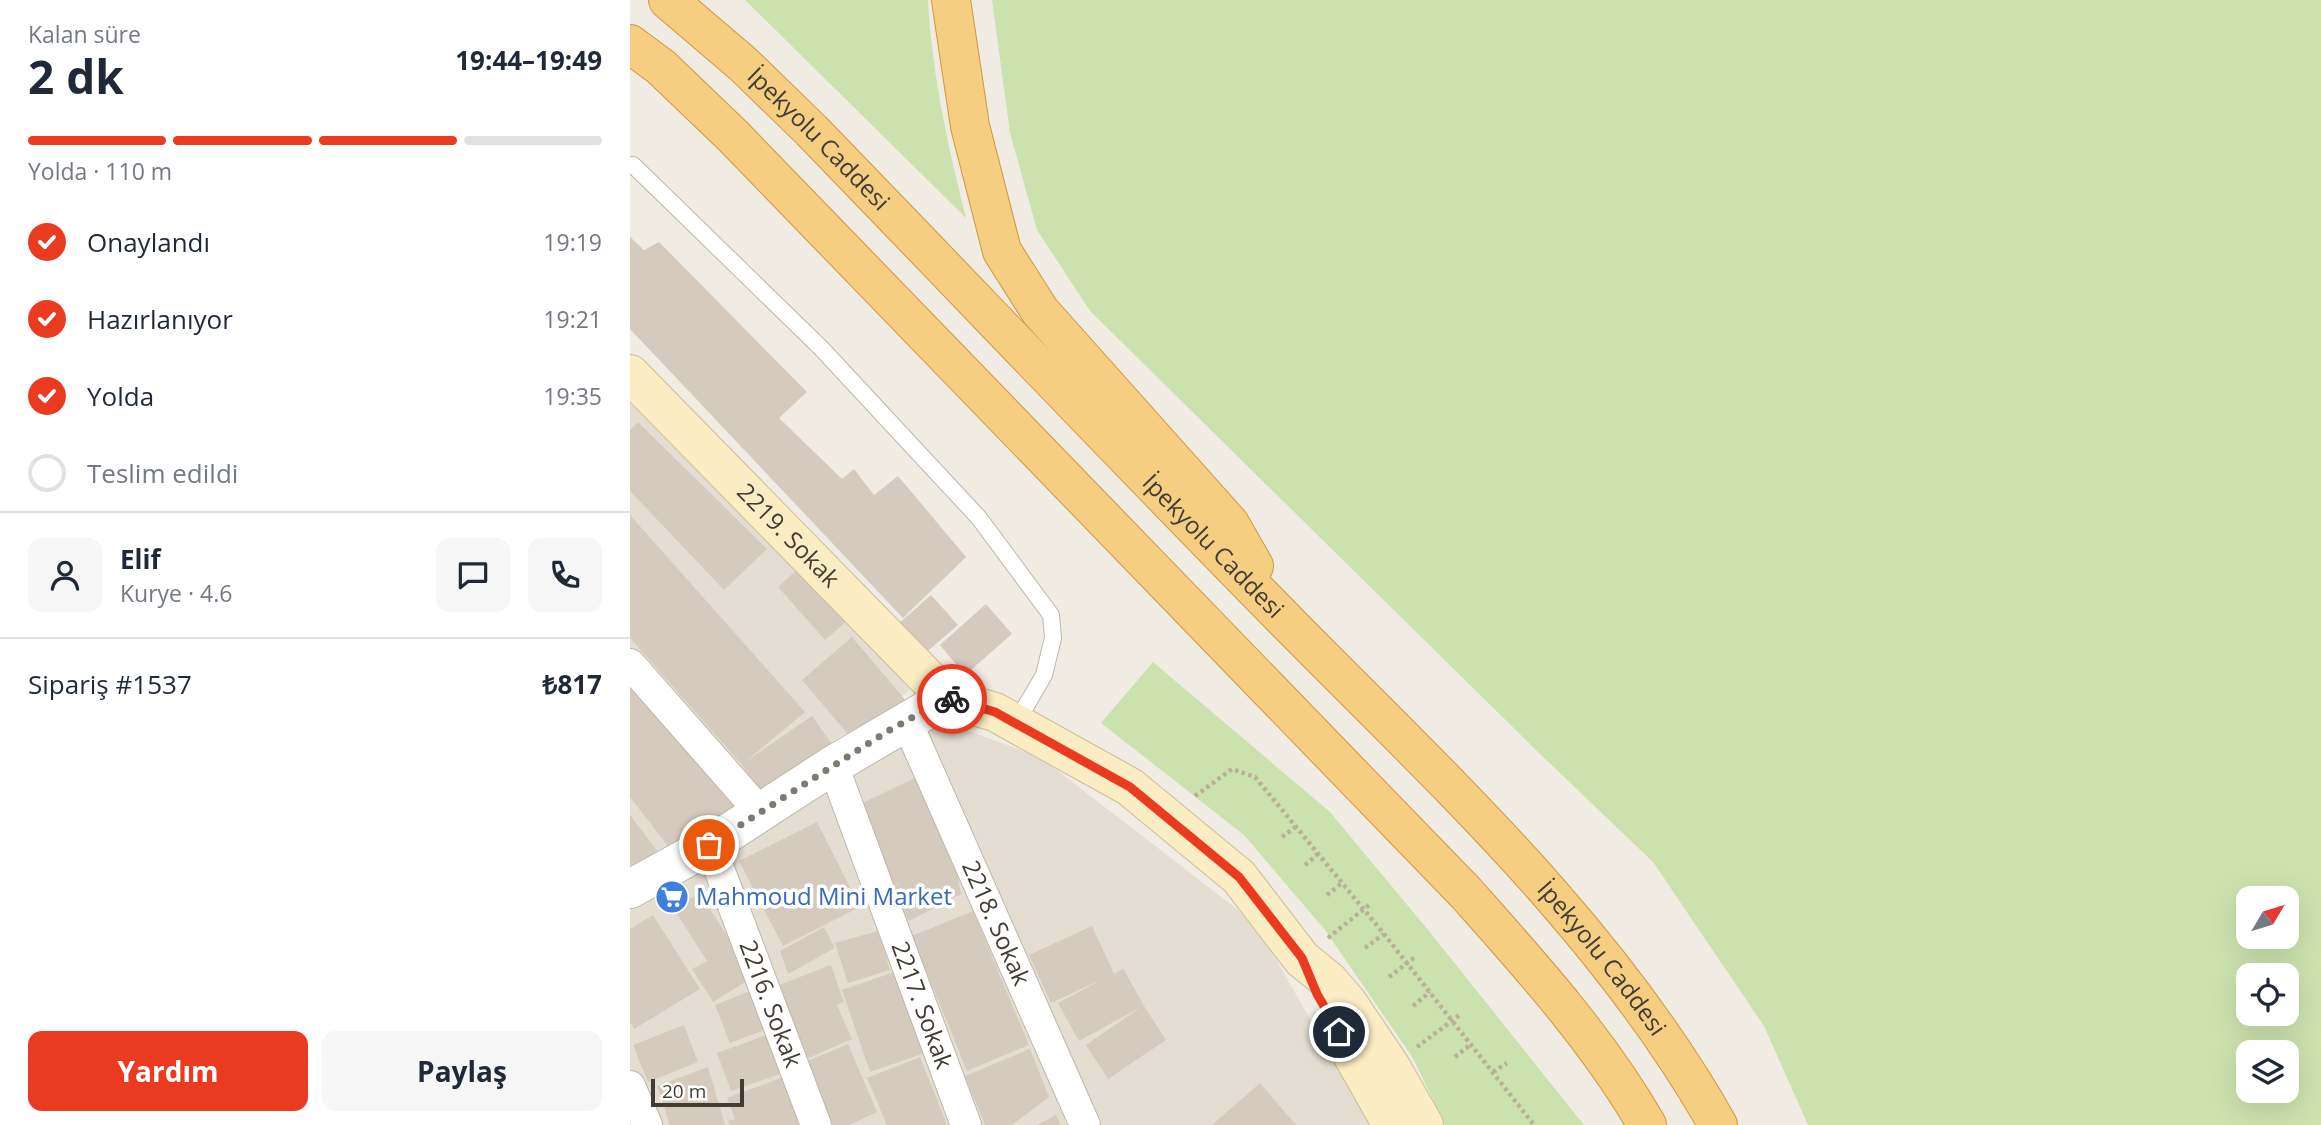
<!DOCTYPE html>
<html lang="tr">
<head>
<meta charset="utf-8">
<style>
	body { margin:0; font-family:"Open Sans",sans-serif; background:#f6f6f7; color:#1f2937; height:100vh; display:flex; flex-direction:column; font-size:26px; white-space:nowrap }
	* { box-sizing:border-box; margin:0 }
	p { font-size:23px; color:#747a83 }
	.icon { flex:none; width:38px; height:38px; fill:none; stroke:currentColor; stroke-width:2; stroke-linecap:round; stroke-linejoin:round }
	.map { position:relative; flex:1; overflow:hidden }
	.drawer { display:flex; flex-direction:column; background:#fff; width:630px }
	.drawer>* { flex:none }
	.needle { width:46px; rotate:52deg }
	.fabs { position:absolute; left:1606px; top:886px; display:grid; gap:14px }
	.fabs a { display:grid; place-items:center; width:63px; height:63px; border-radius:14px; background:#fff; box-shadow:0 7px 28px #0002; font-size:35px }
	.scale { position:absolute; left:21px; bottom:18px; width:93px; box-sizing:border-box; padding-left:7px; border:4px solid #423c34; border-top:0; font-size:19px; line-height:24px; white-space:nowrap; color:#423c34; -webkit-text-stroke:5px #fff; paint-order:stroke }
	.pin { position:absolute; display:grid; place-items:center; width:60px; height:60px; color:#fff; margin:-30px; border:4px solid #fff; border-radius:50%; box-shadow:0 2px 7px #0007 }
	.courier { position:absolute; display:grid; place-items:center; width:70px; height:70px; margin:-35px; border:5px solid #ea3a20; border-radius:50%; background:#fff; color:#222; box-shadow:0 2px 9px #0007 }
	.overview em { font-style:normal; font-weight:700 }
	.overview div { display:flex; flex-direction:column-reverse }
	.overview { display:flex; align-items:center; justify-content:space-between; height:119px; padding:0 28px }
	h1 { font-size:46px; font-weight:700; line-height:52px }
	.bar { display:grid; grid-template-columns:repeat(4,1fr); gap:10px 7px; align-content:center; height:84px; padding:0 28px }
	.bar i { height:9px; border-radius:5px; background:#e0e1e3 }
	.bar .active { background:#ea3a20 }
	.bar p { grid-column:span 4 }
	.line { display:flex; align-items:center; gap:18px; padding:0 28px; border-top:2px solid #e0e1e3 }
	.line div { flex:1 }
	.round { display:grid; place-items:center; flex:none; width:74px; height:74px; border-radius:14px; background:#f6f6f7 }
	ol { padding:0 28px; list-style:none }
	li { display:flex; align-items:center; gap:21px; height:77px }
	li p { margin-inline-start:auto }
	li .icon { padding:7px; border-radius:50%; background:#ea3a20; color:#fff; stroke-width:4 }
	li:last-child { color:#747a83 }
	li i { width:38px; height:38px; border:4px solid #e0e1e3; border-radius:50% }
	.action { display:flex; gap:14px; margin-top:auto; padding:14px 28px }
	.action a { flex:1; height:80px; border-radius:14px; background:#ea3a20; color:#fff; font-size:28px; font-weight:700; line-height:80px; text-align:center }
	.action a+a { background:#f6f6f7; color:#1f2937 }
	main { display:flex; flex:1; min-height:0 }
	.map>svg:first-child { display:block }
	.residential { fill:#e4ded2 }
	.green { fill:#cce2ae; fill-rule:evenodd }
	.building { fill:#d4cabd }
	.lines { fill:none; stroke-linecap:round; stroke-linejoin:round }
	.service-casing { stroke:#beb6aa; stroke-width:18 }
	.minor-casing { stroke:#beb6aa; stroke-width:32 }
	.tertiary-casing { stroke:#beb6aa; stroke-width:40 }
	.secondary-casing { stroke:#cdbe96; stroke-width:40 }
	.trunk-casing { stroke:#d1973d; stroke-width:40 }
	.path { stroke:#bcaf99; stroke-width:4.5; stroke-dasharray:3.5 3.5; stroke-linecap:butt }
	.service { stroke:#fff; stroke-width:16 }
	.minor { stroke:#fff; stroke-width:30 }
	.tertiary { stroke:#fff; stroke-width:38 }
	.secondary { stroke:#faecc3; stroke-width:38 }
	.trunk { stroke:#f5ce81; stroke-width:38 }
	.done { stroke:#7f7a71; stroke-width:7; stroke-dasharray:0 12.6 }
	.route { stroke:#ea3a20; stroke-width:9 }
	.labels { text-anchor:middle; stroke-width:7; stroke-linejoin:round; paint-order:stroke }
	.street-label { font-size:24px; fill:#423c34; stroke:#fff }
	.shop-label { font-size:24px; fill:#366cbe; stroke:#fff; text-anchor:start }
</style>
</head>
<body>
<main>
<section class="drawer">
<div class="overview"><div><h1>2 dk</h1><p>Kalan süre</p></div><em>19:44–19:49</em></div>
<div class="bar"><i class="active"></i><i class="active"></i><i class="active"></i><i></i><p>Yolda · 110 m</p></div>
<ol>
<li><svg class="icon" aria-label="check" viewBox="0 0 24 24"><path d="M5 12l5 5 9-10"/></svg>Onaylandı<p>19:19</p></li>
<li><svg class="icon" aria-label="check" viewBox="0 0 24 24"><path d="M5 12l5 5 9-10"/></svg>Hazırlanıyor<p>19:21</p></li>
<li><svg class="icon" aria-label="check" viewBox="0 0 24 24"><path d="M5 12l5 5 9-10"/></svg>Yolda<p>19:35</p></li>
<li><i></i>Teslim edildi</li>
</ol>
<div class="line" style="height:126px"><a class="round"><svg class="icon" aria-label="person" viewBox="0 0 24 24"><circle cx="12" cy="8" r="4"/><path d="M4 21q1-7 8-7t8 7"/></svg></a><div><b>Elif</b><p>Kurye · 4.6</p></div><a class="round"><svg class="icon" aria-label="chat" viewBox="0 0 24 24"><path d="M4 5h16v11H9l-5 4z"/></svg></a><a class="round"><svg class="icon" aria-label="phone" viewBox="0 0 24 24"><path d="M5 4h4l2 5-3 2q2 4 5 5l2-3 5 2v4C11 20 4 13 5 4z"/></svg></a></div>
<div class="line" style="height:91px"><div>Sipariş #1537</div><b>₺817</b></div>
<div class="action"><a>Yardım</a><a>Paylaş</a></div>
</section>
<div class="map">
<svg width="1691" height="1125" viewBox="0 0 1691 1125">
	<rect width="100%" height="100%" fill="#f0ece3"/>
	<!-- residential -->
	<path class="residential" d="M0,391l285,296 -285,189z
		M312,721l98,36 215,166 116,202h-741v-215z"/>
	<!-- green -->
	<path class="green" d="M115,0h183c4,75 20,146 38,218z
		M362,0h1329v1125h-513l-44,-99 -111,-164 -113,-108 -450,-443 -53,-81 -27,-97zM1619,898h38v38h-38zM1619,975h38v38h-38zM1619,1052h38v38h-38z
		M523,662l177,150 99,119 155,194h-139l-32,-67 -88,-128 -81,-95 -143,-112z"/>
	<!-- building -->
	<path class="building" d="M0,237l14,13 15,-8 148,150 -28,26 63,61 12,-10 20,26 24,-19 68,81 -63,61 -273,-289z
		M8,422l129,127 -43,41 -94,-99v-61z
		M0,515l175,197 -60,50 67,-46 24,34 -70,49 -24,-34 -112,-127z
		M170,567l47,54 -22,19 -47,-53z
		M301,595l27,30 -34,29 -26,-30z
		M356,604l26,30 -47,41 -25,-30z
		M222,637l56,66 -50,43 -56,-66z
		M0,686l107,124 -66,40 -41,-53z
		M287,777l37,79 7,38 -52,27 -18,-33 10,-6 -14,6 -37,-79z
		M0,815l32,42 -32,20z
		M187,822l43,85 -77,39 -44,-85z
		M70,893l53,84 -40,25 -21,-33 15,-8 -33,-52z
		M343,911l56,134 -62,26 -55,-135z
		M23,915l47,74 -66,40 -4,-7v-93z
		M462,926l22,48 9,-6 21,38 22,34 -58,39 -22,-34 55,-38 -62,34 -21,-38 47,-25 -54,25 -22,-48z
		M194,927l11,21 -47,26 -8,-23z
		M248,931l12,39 -42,13 -13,-40z
		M201,965l13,37 -7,3 15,34 -48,21 -30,-73z
		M267,971l28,82 -55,19 -28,-82z
		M128,988l15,39 -43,16 -15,-38z
		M54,1025l14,37 -50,20 -15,-37z
		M137,1035l13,39 -49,17 -14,-38z
		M218,1044l29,68 -27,13h-28l-22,-61z
		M400,1049l19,48 -37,28h-27l-20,-49z
		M290,1057l27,68h-60l-20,-47z
		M78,1067l17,58h-55l-13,-39z
		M159,1075l17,50h-76l-2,-4 7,-2 -8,-21z
		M630,1083l36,42h-84z
		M426,1115l5,10h-24z"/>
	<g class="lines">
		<defs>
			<path id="service" d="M3,165l188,183 158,170 72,97 2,23 -9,37 -28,48"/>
			<g id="minor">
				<path d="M0,664l131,149"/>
				<path id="s1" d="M276,720l179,405"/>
				<path id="s2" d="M203,765l133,360"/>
				<path id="s3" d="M80,845l106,280"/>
				<path d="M0,1086l17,39"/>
			</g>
			<path id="tertiary" d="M0,889l80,-44 123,-80 114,-67"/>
			<g id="secondary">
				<path id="s4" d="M0,374l317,324 48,14 135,75 109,90 63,82 27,22 19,22 43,64 33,58"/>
				<path d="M711,1035l51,90"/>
			</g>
			<g id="trunk">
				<path id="s5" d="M38,0l75,64 68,66c160,165 319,333 481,497 154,156 317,305 426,498"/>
				<path d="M321,0l19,126 32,125 38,60 190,213 24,42"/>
				<path d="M0,44l31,23 72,69 733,757c65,73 132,147 181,232"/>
			</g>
		</defs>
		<!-- service casing -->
		<use href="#service" class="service-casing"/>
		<!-- minor casing -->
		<use href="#minor" class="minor-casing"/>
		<!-- tertiary casing -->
		<use href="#tertiary" class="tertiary-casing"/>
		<!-- secondary casing -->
		<use href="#secondary" class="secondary-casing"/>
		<!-- trunk casing -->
		<use href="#trunk" class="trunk-casing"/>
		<!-- path -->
		<path class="path" d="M565,796l37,-27 23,8 129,157 150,191
			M652,837l15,-11
			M675,865l14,-12
			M697,895l15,-12
			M698,938l41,-33
			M735,948l19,-14
			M759,977l26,-20
			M783,1006l17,-14
			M787,1047l44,-33
			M825,1057l16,-13
			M863,1072l14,-9"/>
		<!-- service -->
		<use href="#service" class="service"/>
		<!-- minor -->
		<use href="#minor" class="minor"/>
		<!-- tertiary -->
		<use href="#tertiary" class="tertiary"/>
		<!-- secondary -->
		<use href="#secondary" class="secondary"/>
		<!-- trunk -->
		<use href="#trunk" class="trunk"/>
	</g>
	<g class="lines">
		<!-- done -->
		<path class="done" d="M79,845l179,-114 59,-33 5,1"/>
		<!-- route -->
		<path class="route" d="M322,699l43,13 135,75 109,90 63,81 15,36 22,38"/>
	</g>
	<!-- icons -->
	<defs>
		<symbol id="supermarket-disc" viewBox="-11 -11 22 22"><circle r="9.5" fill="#3f7fe0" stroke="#fff"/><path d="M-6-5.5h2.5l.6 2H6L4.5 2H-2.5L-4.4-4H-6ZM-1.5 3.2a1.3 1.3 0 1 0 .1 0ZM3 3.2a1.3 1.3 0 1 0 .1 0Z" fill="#fff"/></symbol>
	</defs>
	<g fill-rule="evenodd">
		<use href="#supermarket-disc" x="23" y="878" width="38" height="38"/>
	</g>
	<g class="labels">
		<!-- street labels -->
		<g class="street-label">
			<text dy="8" stroke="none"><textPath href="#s5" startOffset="205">İpekyolu Caddesi</textPath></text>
			<text dy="8" stroke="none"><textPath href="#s4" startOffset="226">2219. Sokak</textPath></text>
			<text dy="8" stroke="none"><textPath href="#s5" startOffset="772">İpekyolu Caddesi</textPath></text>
			<text dy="8" stroke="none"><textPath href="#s1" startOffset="222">2218. Sokak</textPath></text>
			<text dy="8" stroke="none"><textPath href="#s5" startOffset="1339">İpekyolu Caddesi</textPath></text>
			<text dy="8" stroke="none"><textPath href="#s2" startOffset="256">2217. Sokak</textPath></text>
			<text dy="8" stroke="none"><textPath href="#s3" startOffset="170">2216. Sokak</textPath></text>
		</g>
		<!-- shop labels -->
		<g class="shop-label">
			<text x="66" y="905">Mahmoud Mini Market</text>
		</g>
	</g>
</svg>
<div class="fabs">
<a><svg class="needle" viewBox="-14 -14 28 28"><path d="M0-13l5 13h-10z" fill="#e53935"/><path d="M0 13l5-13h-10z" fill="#747a83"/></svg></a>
<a><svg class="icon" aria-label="locate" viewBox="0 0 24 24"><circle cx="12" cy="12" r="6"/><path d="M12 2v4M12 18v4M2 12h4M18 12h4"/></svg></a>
<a><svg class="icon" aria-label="layers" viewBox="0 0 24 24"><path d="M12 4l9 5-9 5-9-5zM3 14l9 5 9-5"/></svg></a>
</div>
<div class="scale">20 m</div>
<div class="pin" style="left:79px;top:845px;background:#ea580c"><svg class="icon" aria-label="bag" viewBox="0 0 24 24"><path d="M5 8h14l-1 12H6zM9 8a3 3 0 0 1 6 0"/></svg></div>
<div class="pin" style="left:709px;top:1032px;background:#1f2937"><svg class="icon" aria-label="home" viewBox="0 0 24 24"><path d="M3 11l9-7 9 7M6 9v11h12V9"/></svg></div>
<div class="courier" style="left:322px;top:699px"><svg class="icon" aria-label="bike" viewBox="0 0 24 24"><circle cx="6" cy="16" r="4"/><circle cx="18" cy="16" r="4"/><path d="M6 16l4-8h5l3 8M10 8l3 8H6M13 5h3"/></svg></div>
</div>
</main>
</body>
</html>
